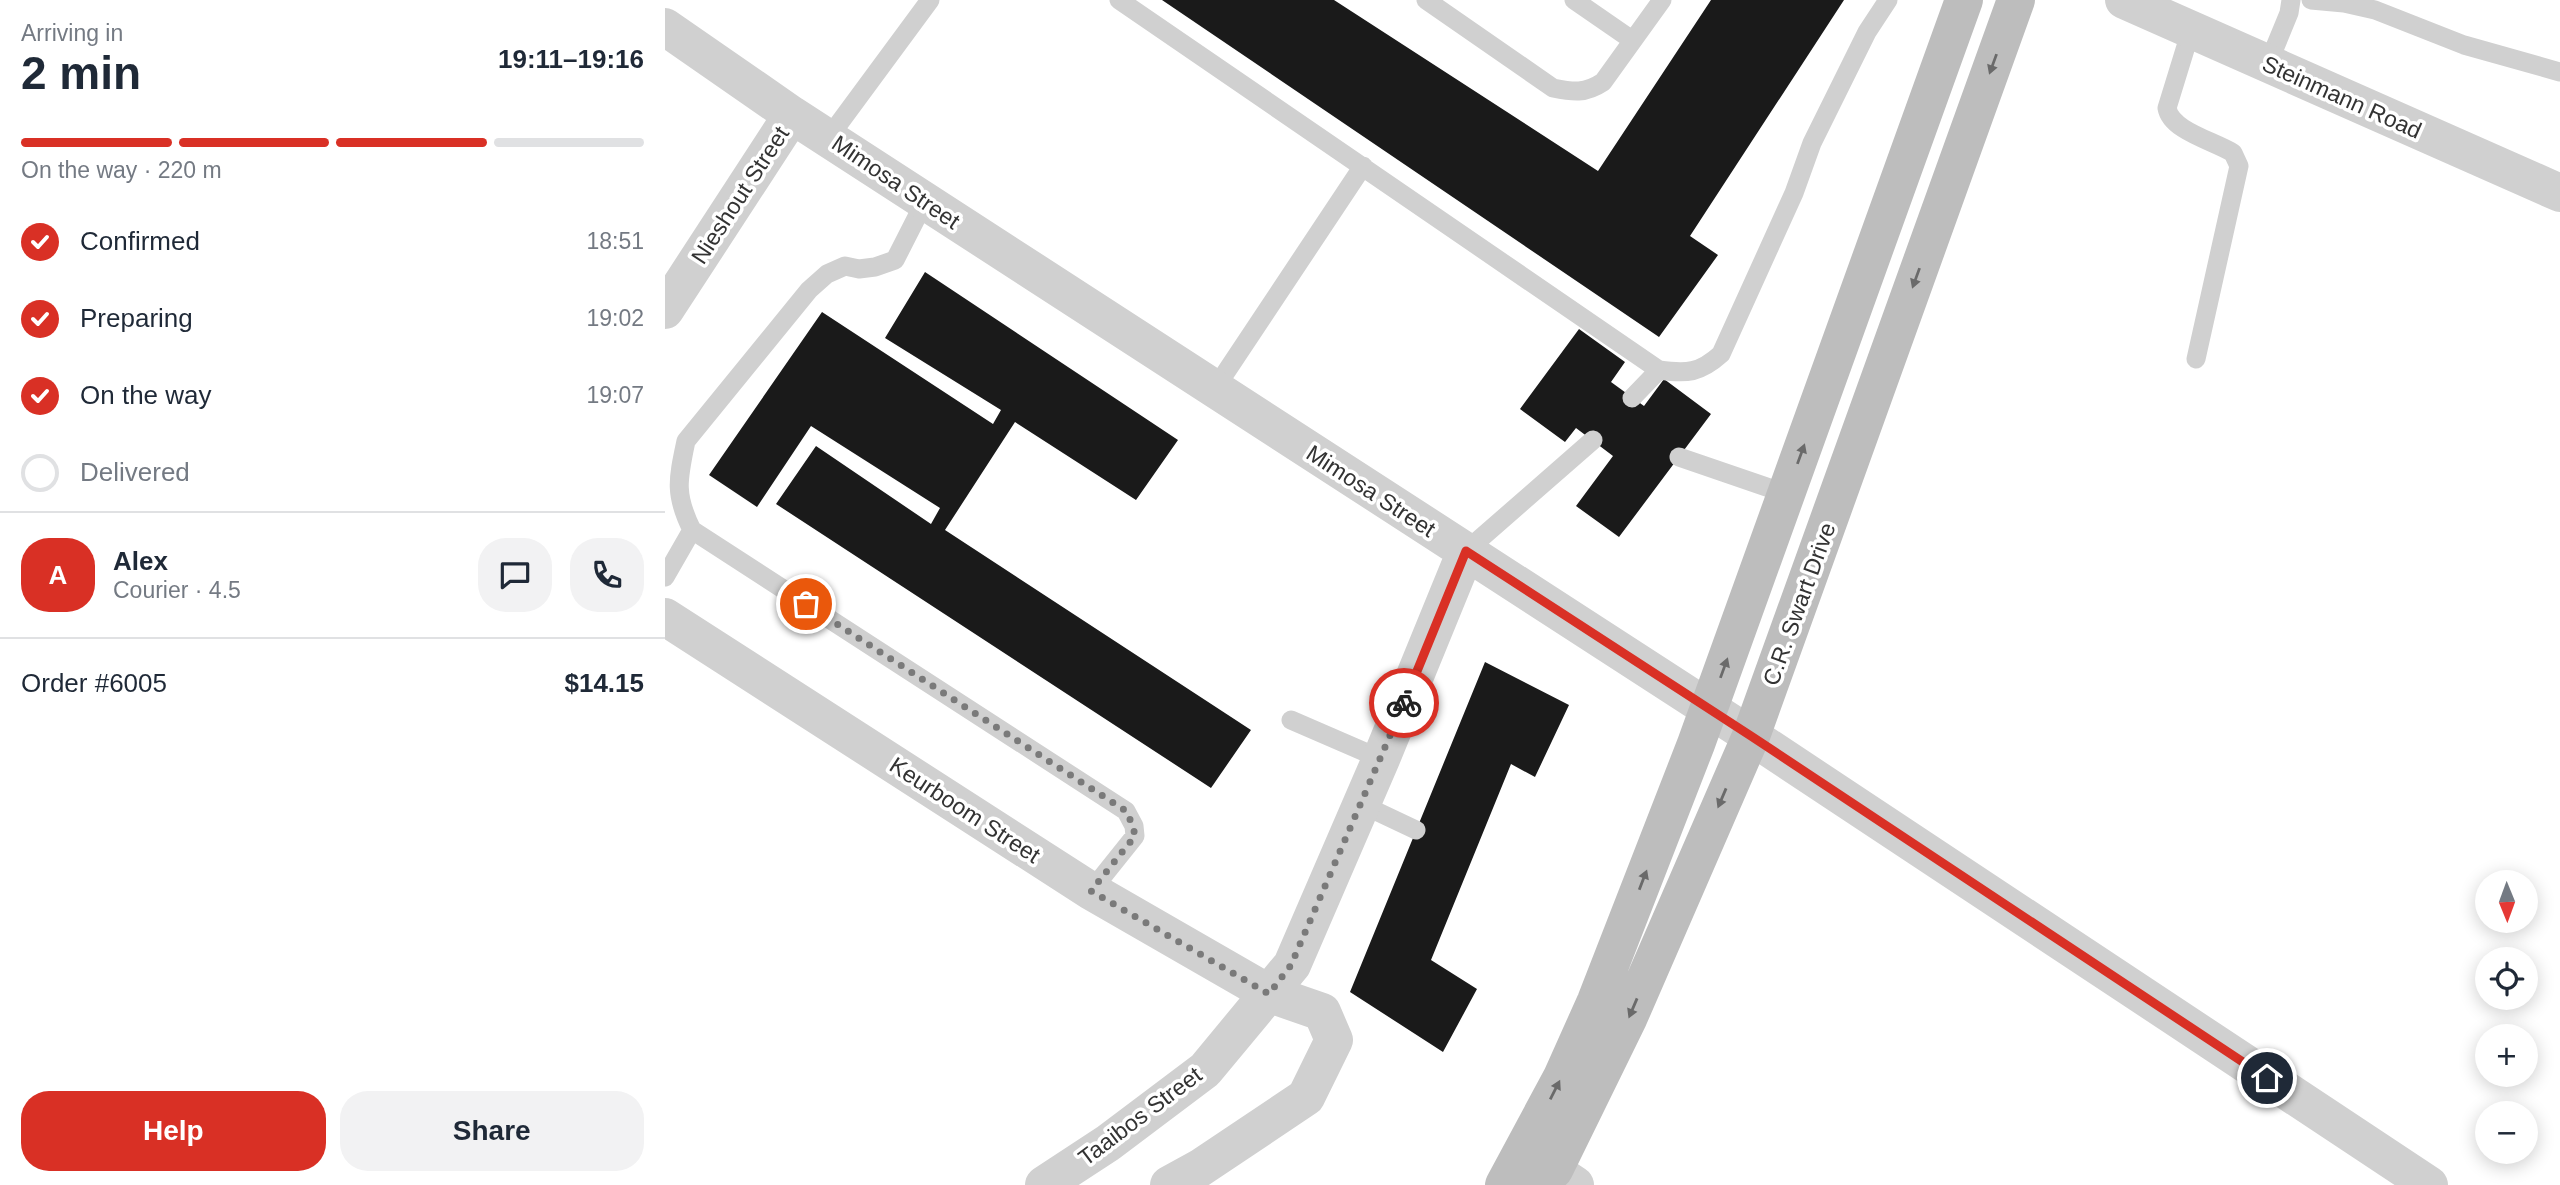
<!DOCTYPE html>
<html lang="en">
<head>
<meta charset="utf-8">
<style>
	body { margin:0; font-family:Arial,sans-serif; background:#f2f2f3; color:#1f2937; height:100vh; display:flex; flex-direction:column; font-size:26px; white-space:nowrap }
	* { box-sizing:border-box; margin:0 }
	p { font-size:23px; color:#747a83 }
	.icon { flex:none; width:38px; height:38px; fill:none; stroke:currentColor; stroke-width:2; stroke-linecap:round; stroke-linejoin:round }
	.map { position:relative; flex:1; overflow:hidden }
	.details { display:flex; flex-direction:column; background:#fff; width:665px }
	.details>* { flex:none }
	.needle { width:46px; rotate:179deg }
	.controls { position:absolute; left:1810px; top:870px; display:grid; gap:14px }
	.controls a { display:grid; place-items:center; width:63px; height:63px; border-radius:50%; background:#fff; box-shadow:0 4px 18px #0003; font-size:35px }
	.pin { position:absolute; display:grid; place-items:center; width:60px; height:60px; color:#fff; margin:-30px; border:4px solid #fff; border-radius:50%; box-shadow:0 2px 7px #0007 }
	.courier { position:absolute; display:grid; place-items:center; width:70px; height:70px; margin:-35px; border:5px solid #d93025; border-radius:50%; background:#fff; color:#222; box-shadow:0 2px 9px #0007 }
	.head em { font-style:normal; font-weight:800 }
	.head div { display:flex; flex-direction:column-reverse }
	.head { display:flex; align-items:center; justify-content:space-between; height:119px; padding:0 21px }
	h1 { font-size:46px; font-weight:800; line-height:52px }
	.bar { display:grid; grid-template-columns:repeat(4,1fr); gap:10px 7px; align-content:center; height:84px; padding:0 21px }
	.bar i { height:9px; border-radius:5px; background:#e0e1e3 }
	.bar .active { background:#d93025 }
	.bar p { grid-column:span 4 }
	.line { display:flex; align-items:center; gap:18px; padding:0 21px; border-top:2px solid #e0e1e3 }
	.line div { flex:1 }
	.round { display:grid; place-items:center; flex:none; width:74px; height:74px; border-radius:28px; background:#f2f2f3 }
	ol { padding:0 21px; list-style:none }
	li { display:flex; align-items:center; gap:21px; height:77px }
	li p { margin-inline-start:auto }
	li .icon { padding:7px; border-radius:50%; background:#d93025; color:#fff; stroke-width:4 }
	li:last-child { color:#747a83 }
	li i { width:38px; height:38px; border:4px solid #e0e1e3; border-radius:50% }
	.primary-button { display:flex; gap:14px; margin-top:auto; padding:14px 21px }
	.primary-button a { flex:1; height:80px; border-radius:28px; background:#d93025; color:#fff; font-size:28px; font-weight:800; line-height:80px; text-align:center }
	.primary-button a+a { background:#f2f2f3; color:#1f2937 }
	main { display:flex; flex:1; min-height:0 }
	.map>svg:first-child { display:block }
	.building { fill:#1a1a1a }
	.lines { fill:none; stroke-linecap:round; stroke-linejoin:round }
	.lane { stroke:#d0d0d0; stroke-width:19 }
	.street { stroke:#d0d0d0; stroke-width:38 }
	.secondary { stroke:#bdbdbd; stroke-width:38 }
	.oneway { fill:#6a6a6a }
	.done { stroke:#7a7a7a; stroke-width:7; stroke-dasharray:0 12.6 }
	.route { stroke:#d93025; stroke-width:9 }
	.labels { text-anchor:middle; stroke-width:7; stroke-linejoin:round; paint-order:stroke }
	.street-label { font-size:23px; fill:#333; stroke:#fff }
</style>
</head>
<body>
<main>
<section class="details">
<div class="head"><div><h1>2 min</h1><p>Arriving in</p></div><em>19:11–19:16</em></div>
<div class="bar"><i class="active"></i><i class="active"></i><i class="active"></i><i></i><p>On the way · 220 m</p></div>
<ol>
<li><svg class="icon" aria-label="check" viewBox="0 0 24 24"><path d="M5 12l5 5 9-10"/></svg>Confirmed<p>18:51</p></li>
<li><svg class="icon" aria-label="check" viewBox="0 0 24 24"><path d="M5 12l5 5 9-10"/></svg>Preparing<p>19:02</p></li>
<li><svg class="icon" aria-label="check" viewBox="0 0 24 24"><path d="M5 12l5 5 9-10"/></svg>On the way<p>19:07</p></li>
<li><i></i>Delivered</li>
</ol>
<div class="line" style="height:126px"><b class="round" style="background:#d93025;color:#fff">A</b><div><b>Alex</b><p>Courier · 4.5</p></div><a class="round"><svg class="icon" aria-label="chat" viewBox="0 0 24 24"><path d="M4 5h16v11H9l-5 4z"/></svg></a><a class="round"><svg class="icon" aria-label="phone" viewBox="0 0 24 24"><path d="M5 4h4l2 5-3 2q2 4 5 5l2-3 5 2v4C11 20 4 13 5 4z"/></svg></a></div>
<div class="line" style="height:91px"><div>Order #6005</div><b>$14.15</b></div>
<div class="primary-button"><a>Help</a><a>Share</a></div>
</section>
<div class="map">
<svg width="1895" height="1185" viewBox="0 0 1895 1185">
	<rect width="100%" height="100%" fill="#fff"/>
	<!-- building -->
	<path class="building" d="M497,0h172l264,171 113,-171h133l-154,236 28,19 -59,82z
		M260,272l253,168 -42,60 -121,-78 -70,108 306,200 -40,58 -435,-284 40,-58 115,78 9,-16 -129,-82 -54,81 -48,-32 113,-163 171,112 8,-14 -116,-72z
		M914,329l46,33 -14,20 33,24 20,-27 47,35 -92,123 -43,-31 37,-50 -37,-28 -11,14 -45,-33z
		M820,662l84,43 -34,72 -24,-13 -80,196 46,29 -34,63 -93,-60z"/>
	<g class="lines">
		<!-- lane -->
		<path class="lane" d="M454,0l540,370c28,4 41,3 62,-16l73,-161 18,-50 55,-111 21,-32
			M761,0l127,88c20,4 32,6 50,-6l59,-82
			M909,0l58,40
			M1646,0l33,3 31,7 89,35 96,27
			M1526,30l-24,78c4,23 47,33 66,45l6,13 -43,193
			M1603,64l21,-51 2,-13
			M164,137l101,-137
			M260,201l-30,59 -20,7 -16,2 -14,-3 -18,8 -18,16 -123,151c-8,38 -12,53 6,89l434,281 8,15 1,10 -44,55
			M549,390l149,-224
			M967,398l27,-28
			M1014,457l108,37
			M801,551l127,-111
			M0,577l27,-47
			M626,720l90,39
			M696,804l55,26"/>
		<!-- street -->
		<path class="street" d="M1459,0l436,193
			M0,27l127,88 959,621 678,449
			M0,310l127,-195
			M0,617l426,274 179,103 52,18 12,28 -28,57 -106,71 -31,17
			M859,1151l51,34
			M379,1185l64,-42 97,-73 87,-105 89,-206 85,-208"/>
		<!-- secondary -->
		<path class="secondary" d="M839,1185l58,-108 34,-76 100,-257 268,-744
			M869,1185l20,-15 74,-151 123,-283 265,-736"/>
	</g>
	<!-- one-way arrows -->
	<defs><path id="oneway-solid" d="M-6-.8H1V-3.2L6.5 0L1 3.2V.8H-6Z" transform="scale(1.75)"/></defs>
	<g class="oneway">
		<use href="#oneway-solid" transform="translate(1328 64) rotate(110)"/>
		<use href="#oneway-solid" transform="translate(1251 278) rotate(110)"/>
		<use href="#oneway-solid" transform="translate(1136 454) rotate(-70)"/>
		<use href="#oneway-solid" transform="translate(1059 668) rotate(-70)"/>
		<use href="#oneway-solid" transform="translate(1057 798) rotate(113)"/>
		<use href="#oneway-solid" transform="translate(978 880) rotate(-69)"/>
		<use href="#oneway-solid" transform="translate(968 1008) rotate(113)"/>
		<use href="#oneway-solid" transform="translate(890 1090) rotate(-63)"/>
	</g>
	<g class="lines">
		<!-- done -->
		<path class="done" d="M141,604l320,207 7,15 2,10 -44,55 178,103 22,-29 113,-262"/>
		<!-- route -->
		<path class="route" d="M739,703l62,-152 285,185 516,342"/>
	</g>
	<g class="labels">
		<!-- street labels -->
		<g class="street-label">
			<text transform="translate(1677 97) rotate(24)" y="8">Steinmann Road</text>
			<text transform="translate(231 182) rotate(34)" y="8">Mimosa Street</text>
			<text transform="translate(75 195) rotate(-57)" y="8">Nieshout Street</text>
			<text transform="translate(706 491) rotate(33)" y="8">Mimosa Street</text>
			<text transform="translate(1134 604) rotate(-70)" y="8">C.R. Swart Drive</text>
			<text transform="translate(300 810) rotate(33)" y="8">Keurboom Street</text>
			<text transform="translate(475 1116) rotate(-37)" y="8">Taaibos Street</text>
		</g>
	</g>
</svg>
<div class="controls">
<a><svg class="needle" viewBox="-14 -14 28 28"><path d="M0-13l5 13h-10z" fill="#e53935"/><path d="M0 13l5-13h-10z" fill="#747a83"/></svg></a>
<a><svg class="icon" aria-label="locate" viewBox="0 0 24 24"><circle cx="12" cy="12" r="6"/><path d="M12 2v4M12 18v4M2 12h4M18 12h4"/></svg></a>
<a>+</a>
<a>−</a>
</div>
<div class="pin" style="left:141px;top:604px;background:#ea580c"><svg class="icon" aria-label="bag" viewBox="0 0 24 24"><path d="M5 8h14l-1 12H6zM9 8a3 3 0 0 1 6 0"/></svg></div>
<div class="pin" style="left:1602px;top:1078px;background:#1f2937"><svg class="icon" aria-label="home" viewBox="0 0 24 24"><path d="M3 11l9-7 9 7M6 9v11h12V9"/></svg></div>
<div class="courier" style="left:739px;top:703px"><svg class="icon" aria-label="bike" viewBox="0 0 24 24"><circle cx="6" cy="16" r="4"/><circle cx="18" cy="16" r="4"/><path d="M6 16l4-8h5l3 8M10 8l3 8H6M13 5h3"/></svg></div>
</div>
</main>
</body>
</html>
